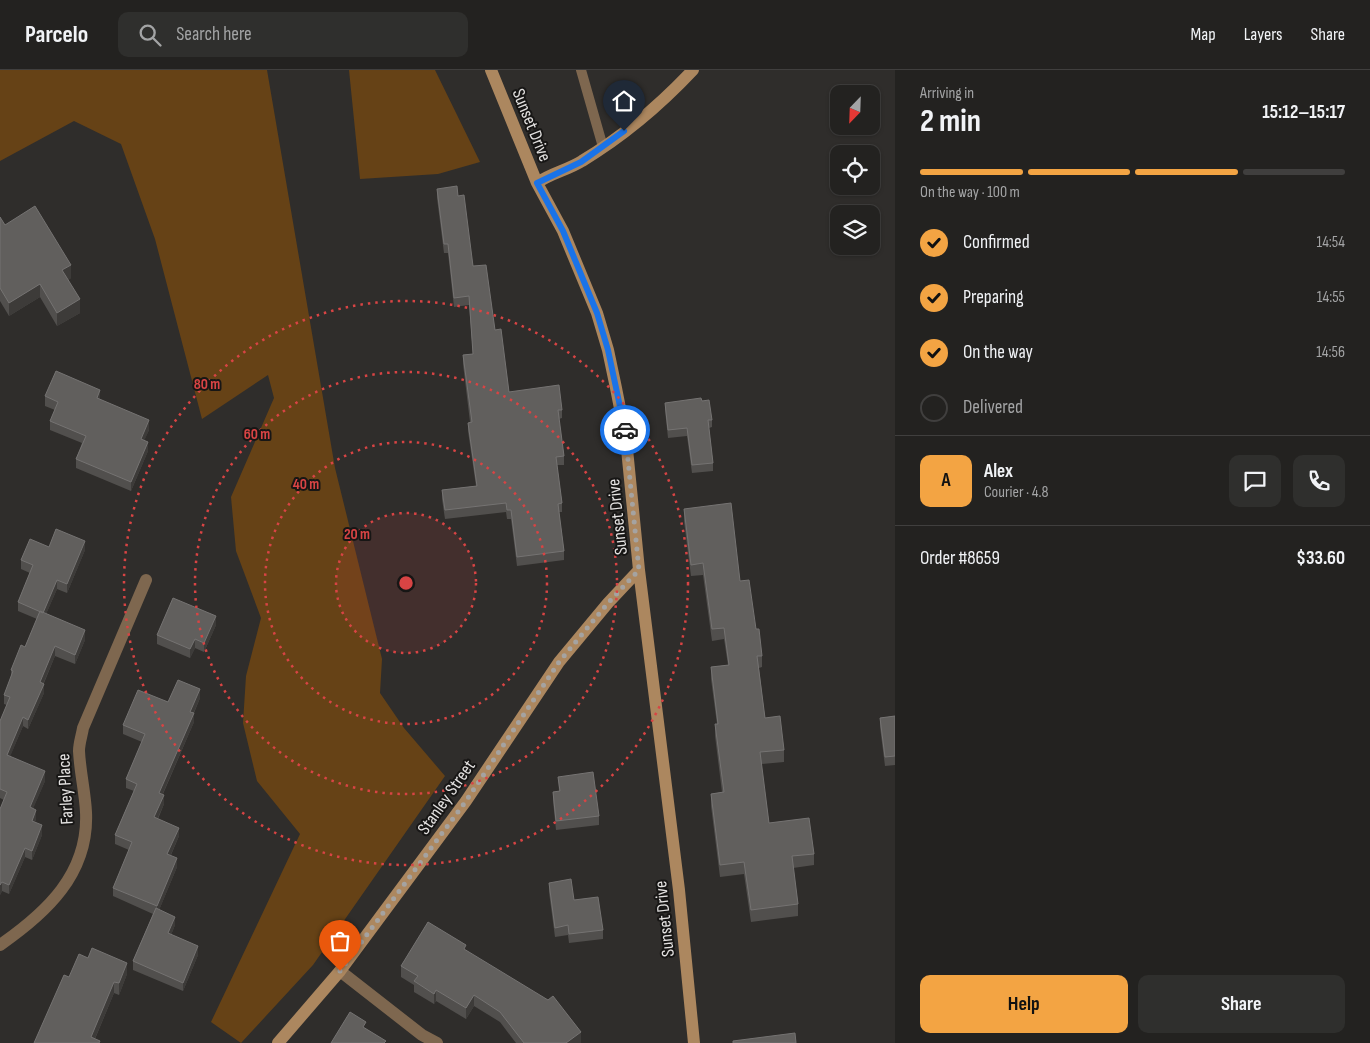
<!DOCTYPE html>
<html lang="en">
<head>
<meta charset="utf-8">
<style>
	body { margin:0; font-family:"Sofia Sans Condensed",sans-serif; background:#2f2f2d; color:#f1f3f6; height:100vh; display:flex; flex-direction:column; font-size:19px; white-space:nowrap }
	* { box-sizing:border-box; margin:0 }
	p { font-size:16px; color:#a3a4a5 }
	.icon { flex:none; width:28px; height:28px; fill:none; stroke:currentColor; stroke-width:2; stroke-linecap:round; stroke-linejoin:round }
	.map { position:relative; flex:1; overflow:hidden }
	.sheet { display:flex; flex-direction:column; background:#232220; width:475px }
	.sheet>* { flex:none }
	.needle { width:32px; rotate:203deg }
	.buttons { position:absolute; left:830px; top:15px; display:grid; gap:10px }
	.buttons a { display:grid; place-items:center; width:50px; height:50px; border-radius:10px; background:#232220; box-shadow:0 1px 4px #0004,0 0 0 1px #403f3e; font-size:25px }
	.pin { position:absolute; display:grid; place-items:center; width:42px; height:42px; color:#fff; margin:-51px -21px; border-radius:50% 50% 50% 0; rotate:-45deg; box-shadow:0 0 5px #0007 }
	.pin .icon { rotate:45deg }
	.courier { position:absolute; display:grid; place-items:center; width:50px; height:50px; margin:-25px; border:4px solid #1a73e8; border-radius:50%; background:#fff; color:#222; box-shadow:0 1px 6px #0007 }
	.headline em { font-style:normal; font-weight:700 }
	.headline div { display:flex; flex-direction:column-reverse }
	.headline { display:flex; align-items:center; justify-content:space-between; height:85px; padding:0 25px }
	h1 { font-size:32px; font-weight:700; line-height:38px }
	.bar { display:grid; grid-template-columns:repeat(4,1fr); gap:8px 5px; align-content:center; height:60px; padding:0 25px }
	.bar i { height:6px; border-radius:4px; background:#403f3e }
	.bar .current { background:#f3a443 }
	.bar p { grid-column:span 4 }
	.line { display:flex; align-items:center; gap:12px; padding:0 25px; border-top:1px solid #403f3e }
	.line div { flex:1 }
	.round { display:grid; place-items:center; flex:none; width:52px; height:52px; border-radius:10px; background:#2f2f2d }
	ol { padding:0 25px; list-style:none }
	li { display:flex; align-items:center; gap:15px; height:55px }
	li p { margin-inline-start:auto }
	li .icon { padding:5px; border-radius:50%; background:#f3a443; color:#111; stroke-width:4 }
	li:last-child { color:#a3a4a5 }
	li i { width:28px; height:28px; border:2px solid #403f3e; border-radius:50% }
	.action { display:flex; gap:10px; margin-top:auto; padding:10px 25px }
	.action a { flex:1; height:58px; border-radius:10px; background:#f3a443; color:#111; font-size:20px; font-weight:700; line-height:58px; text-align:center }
	.action a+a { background:#2f2f2d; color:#f1f3f6 }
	header { display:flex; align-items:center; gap:30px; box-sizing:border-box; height:70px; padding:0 25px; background:#232220; border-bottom:1px solid #403f3e }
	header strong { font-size:24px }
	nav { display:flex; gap:28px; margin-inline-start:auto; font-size:18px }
	.search { width:350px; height:45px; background:#2f2f2d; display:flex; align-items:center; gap:12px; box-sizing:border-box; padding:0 18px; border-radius:10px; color:#a3a4a5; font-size:19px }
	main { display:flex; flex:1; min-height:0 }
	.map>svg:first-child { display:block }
	.green { fill:#664216 }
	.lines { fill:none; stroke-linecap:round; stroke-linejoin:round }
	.lane { stroke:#7e674f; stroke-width:10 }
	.street { stroke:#7e674f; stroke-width:12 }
	.secondary { stroke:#ac875f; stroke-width:12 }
	.wall { fill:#514f4d }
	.shaded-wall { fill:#3d3b39 }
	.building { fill:#615f5d; stroke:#757372 }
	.done { stroke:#a5a3a1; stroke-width:5; stroke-dasharray:0 9 }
	.route { stroke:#1a73e8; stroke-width:6 }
	.ring { fill:none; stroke:#d84444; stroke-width:2.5; stroke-dasharray:2.5 5 }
	.labels { text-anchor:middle; stroke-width:4; stroke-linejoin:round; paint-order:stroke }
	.street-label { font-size:18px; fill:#e4e2e1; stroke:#171615 }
	.centre { fill:#d84444; stroke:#171615; stroke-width:2.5 }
	.ring-label { font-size:15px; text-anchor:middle; font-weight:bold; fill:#d84444; stroke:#171615; stroke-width:4; stroke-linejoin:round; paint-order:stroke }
</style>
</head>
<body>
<header>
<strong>Parcelo</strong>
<div class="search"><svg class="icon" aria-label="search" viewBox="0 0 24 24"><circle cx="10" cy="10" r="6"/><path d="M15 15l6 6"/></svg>Search here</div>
<nav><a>Map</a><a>Layers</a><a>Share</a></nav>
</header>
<main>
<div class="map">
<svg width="895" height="973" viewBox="0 0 895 973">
	<rect width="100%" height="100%" fill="#2f2d2b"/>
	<!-- green -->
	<path class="green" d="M0,0h267l68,398 47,191 -2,34 24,35 41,48 -132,189 -72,78 -30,-21 89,-188 -43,-53 -14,-58 3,-47 15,-58 -25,-67 -5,-54 43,-99 -6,-23 -66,44 -47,-180 -34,-95 -47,-23 -74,40z
		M349,0h86l45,92 -42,12 -78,5z"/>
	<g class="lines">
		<!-- lane -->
		<path class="lane" d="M581,0l22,77"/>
		<!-- street -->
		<path class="street" d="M0,875c46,-32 89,-71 86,-133 -1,-20 -6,-40 -7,-61 0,-8 3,-16 4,-23l63,-148
			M340,901l82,64 15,8"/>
		<!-- secondary -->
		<path class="secondary" d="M491,0l46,113 26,48 34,82 11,37 8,38 10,51 13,131 40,320 15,153
			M537,113c14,-10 31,-13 45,-22 40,-24 79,-57 111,-91
			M278,973l62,-72 126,-170 93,-139 49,-59 31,-33"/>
	</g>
	<!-- wall -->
	<path class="wall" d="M437,119l21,7 15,70 22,64 14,62 53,18v8l-3,1 5,37v9h-7l5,38v9h-3l5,39v9l-47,6 -6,-47h-4l-1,-7 -61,7 -3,-20v-9l34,-4 -8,-55v-8l2,-1 -7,-58v-9l10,-1 -4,-49 -15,2 -6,-54h-4l-7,-55z
		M0,147l5,8 66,53 -3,2 12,33 -23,13 -17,-29 -31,19 -9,-15z
		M45,326l55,4 49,30 -5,10 4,11 -17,40 -55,-23v-9l6,-16 -32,-13v-9l5,-11 -10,-4z
		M702,331l10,19v7l-3,1 4,35v8l-21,2 -5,-37 -19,2 -3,-28v-7z
		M684,439l56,72 16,48 6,27v11l-3,1 6,50 19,32v12l-23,2 8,59 45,31v11l-21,3 5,36v12l-47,6 -7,-48 -24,3 -9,-71v-12l11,-2 -7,-56v-12h2l-6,-45v-12l17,-2 -4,-26 -12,2 -9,-66 -12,1 -7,-55z
		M49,477l36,3 -18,43 -10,-4 -11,25 39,26 -10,24 -20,-8 -11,27v10l-16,36 -5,-3 -13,30 35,25 -12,27 3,11 -1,3 7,13 -10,25 -7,-3 -16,37 -7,-3 -2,4v-86l4,-9 -4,-2v-77l7,-16 -3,-1v-9l7,-17v-8l14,-23 12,-28 -19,-8v-9l12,-29 -9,-4v-9z
		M216,555l-12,27 -9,-4 -5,10 -33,-14v-9z
		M200,628l-6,15v9l-31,72 1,10 -6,15 21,17 -8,19 6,12 -18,43 16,15 -4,10 27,20 -15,36 -50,-21v-9l20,-47 -40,-18v-8l16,-38 -14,-6v-9l19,-44 -8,-3v-9l16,-37 -19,-8v-9l45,-23z
		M895,646v49l-10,1 -5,-39v-9z
		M558,707l41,39v9l-43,5 -3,-29v-9l6,-1z
		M549,813l25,17 29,30v9l-34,4 -1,-8 -13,2 -6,-45z
		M466,880l115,92 -1,1h-64l-16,-21 -26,-16 -8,13 -30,-18 -2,3 -20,-12v-7l-13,-8v-11z
		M127,904l-8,21 -5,-2 -19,46 5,4h-66l35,-66z"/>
	<!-- shaded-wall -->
	<path class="shaded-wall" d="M71,195v13l-9,6v-14z
		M40,214v13l-31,19v-13z
		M80,229v14l-23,13v-13z
		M100,320v9l-3,8v-9z
		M149,350v10l-8,18v-9z
		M148,372v9l-17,40v-9z
		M85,471v9l-18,43v-9z
		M57,510v9l-14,32v-8z
		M216,546v9l-12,27v-9z
		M85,560v10l-10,24v-9z
		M195,569v9l-5,10v-9z
		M55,576v10l-15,35v-9z
		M44,614v9l-16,36v-9z
		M200,619v9l-10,23v-9z
		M194,643v9l-35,80v-9z
		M23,647v9l-16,38v-9z
		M45,701v10l-15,35v-9z
		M164,725v9l-10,22v-9z
		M36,740v9l-4,11v-9z
		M42,755v10l-10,25v-9z
		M179,758v8l-12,27v-9z
		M25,778v9l-16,37v-9z
		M177,788v9l-20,48v-9z
		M2,812v9l-2,4v-10z
		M175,847v8l-7,17v-9z
		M198,876v9l-15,36v-8z
		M127,893v11l-8,21v-12z
		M114,912v11l-21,50 -2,-6z
		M436,920v11l-2,3v-10z
		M474,925v11l-8,13v-11z
		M581,962v10l-1,1h-14z"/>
	<!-- building -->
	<path class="building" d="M457,116l1,10 6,-1 9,71 13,-1 9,65 6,-1 8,63 50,-7 3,25h-4l6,46 -8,1 6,46 -4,1 6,47 -47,6 -6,-47h-4l-1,-7 -61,7 -3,-20 35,-4 -9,-63 4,-1 -9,-67 10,-1 -4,-58 -15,2 -6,-54h-4l-7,-55z
		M35,136l36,59 -9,5 18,29 -23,14 -17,-29 -31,19 -9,-15v-71l5,8z
		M56,301l44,19 -3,8 52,22 -8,19 7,3 -17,40 -55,-23 10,-23 -36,-15 8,-19 -13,-6z
		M701,328l1,3 7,-1 3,20h-4l5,43 -21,2 -5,-37 -19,2 -3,-27z
		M731,433l9,78 9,-1 7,49h3l3,27h-5l8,62 15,-2 4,34 -24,2 9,71 40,-5 5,36 -22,2 6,48 -47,6 -7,-48 -24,3 -9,-71 13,-2 -9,-68h3l-7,-57 18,-2 -5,-37 -12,1 -9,-66 -12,2 -7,-56z
		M56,459l29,12 -18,43 -10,-4 -14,33 -25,-11 15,-37 -12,-5 9,-21 19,8z
		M173,528l43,18 -12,27 -9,-4 -5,10 -33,-14z
		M40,541l45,19 -10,25 -20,-9 -15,36 4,2 -16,36 -5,-3 -16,38 38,16 -15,36 6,3 -4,11 10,4 -10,26 -7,-3 -16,37 -7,-3 -2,3v-76l7,-17 -7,-3v-68l10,-24 -6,-2 9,-24 -2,-1 10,-25 4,2z
		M178,610l22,9 -10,23 4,1 -35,80 5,2 -10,22 25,11 -12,26 10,4 -20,48 -44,-18 19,-46 -17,-7 22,-51 -11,-5 19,-45 -22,-9 15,-35 30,12z
		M895,646v40l-10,1 -5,-39z
		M593,702l6,44 -43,5 -3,-29 7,-1 -2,-14z
		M571,809l3,21 24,-3 5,33 -34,4 -1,-9 -13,3 -6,-45z
		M156,838l19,9 -7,16 30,13 -15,37 -50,-22z
		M428,852l38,23 -2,4 84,51 5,-4 28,36 -15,11h-42l-24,-31 -26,-17 -8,13 -30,-18 -2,4 -20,-13 4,-5 -17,-10z
		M92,878l35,15 -8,20 -5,-1 -23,55 9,4 -1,2h-65l30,-68 5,2 10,-23 9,4z
		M350,942l16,10 -3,5 23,14 -2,2h-53z
		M795,963l1,10h-63v-2z"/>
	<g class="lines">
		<!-- done -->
		<path class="done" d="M340,901l126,-170 93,-139 49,-59 31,-33 -14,-140"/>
		<!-- route -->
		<path class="route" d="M624,61l-43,31 -44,21 26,48 34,82 11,37 17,80"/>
	</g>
	<!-- distance rings -->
	<circle cx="406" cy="513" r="70" fill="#d84444" fill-opacity=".12"/>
	<g class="ring">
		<circle cx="406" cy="513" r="70"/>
		<circle cx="406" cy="513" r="141"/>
		<circle cx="406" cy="513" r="211"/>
		<circle cx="406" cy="513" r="282"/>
	</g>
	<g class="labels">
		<!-- street labels -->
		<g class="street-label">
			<text transform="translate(532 55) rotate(68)" y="6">Sunset Drive</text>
			<text transform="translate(617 447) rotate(-96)" y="6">Sunset Drive</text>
			<text transform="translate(65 719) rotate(-93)" y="6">Farley Place</text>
			<text transform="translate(446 727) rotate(-55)" y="6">Stanley Street</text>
			<text transform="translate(664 849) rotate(-96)" y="6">Sunset Drive</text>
		</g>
	</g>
	<circle cx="406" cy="513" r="8" class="centre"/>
	<g class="ring-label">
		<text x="207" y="319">80 m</text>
		<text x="257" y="369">60 m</text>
		<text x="306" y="419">40 m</text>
		<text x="357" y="469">20 m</text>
	</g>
</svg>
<div class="buttons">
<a><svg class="needle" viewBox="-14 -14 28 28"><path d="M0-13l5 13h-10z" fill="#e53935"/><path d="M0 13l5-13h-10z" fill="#a3a4a5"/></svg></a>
<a><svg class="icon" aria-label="locate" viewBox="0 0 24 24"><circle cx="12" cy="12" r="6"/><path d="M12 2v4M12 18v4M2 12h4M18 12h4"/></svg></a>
<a><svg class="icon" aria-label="layers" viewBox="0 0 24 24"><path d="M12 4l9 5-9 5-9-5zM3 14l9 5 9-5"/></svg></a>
</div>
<div class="pin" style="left:340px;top:901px;background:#ea580c"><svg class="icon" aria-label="bag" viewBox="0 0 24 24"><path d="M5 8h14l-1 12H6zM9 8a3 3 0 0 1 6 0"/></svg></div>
<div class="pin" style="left:624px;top:61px;background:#1f2937"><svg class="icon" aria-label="home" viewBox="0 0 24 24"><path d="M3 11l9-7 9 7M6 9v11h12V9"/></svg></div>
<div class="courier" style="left:625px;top:360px"><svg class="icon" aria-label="car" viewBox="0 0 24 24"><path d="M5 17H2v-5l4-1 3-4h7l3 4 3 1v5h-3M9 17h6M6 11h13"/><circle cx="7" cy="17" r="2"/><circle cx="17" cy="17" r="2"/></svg></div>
</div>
<section class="sheet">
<div class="headline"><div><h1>2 min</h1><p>Arriving in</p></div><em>15:12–15:17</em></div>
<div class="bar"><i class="current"></i><i class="current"></i><i class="current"></i><i></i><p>On the way · 100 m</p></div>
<ol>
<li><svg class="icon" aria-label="check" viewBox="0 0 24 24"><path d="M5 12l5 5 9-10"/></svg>Confirmed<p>14:54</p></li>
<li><svg class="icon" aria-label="check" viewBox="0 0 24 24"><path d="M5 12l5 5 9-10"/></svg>Preparing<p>14:55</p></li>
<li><svg class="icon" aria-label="check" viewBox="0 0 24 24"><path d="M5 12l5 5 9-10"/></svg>On the way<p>14:56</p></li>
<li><i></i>Delivered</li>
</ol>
<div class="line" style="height:90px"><b class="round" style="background:#f3a443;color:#111">A</b><div><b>Alex</b><p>Courier · 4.8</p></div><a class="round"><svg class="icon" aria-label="chat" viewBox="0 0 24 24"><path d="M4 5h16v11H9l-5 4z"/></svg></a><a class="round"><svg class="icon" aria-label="phone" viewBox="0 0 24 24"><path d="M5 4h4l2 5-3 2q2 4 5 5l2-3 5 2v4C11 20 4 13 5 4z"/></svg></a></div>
<div class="line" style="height:65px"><div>Order #8659</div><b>$33.60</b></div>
<div class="action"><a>Help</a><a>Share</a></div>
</section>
</main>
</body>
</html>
